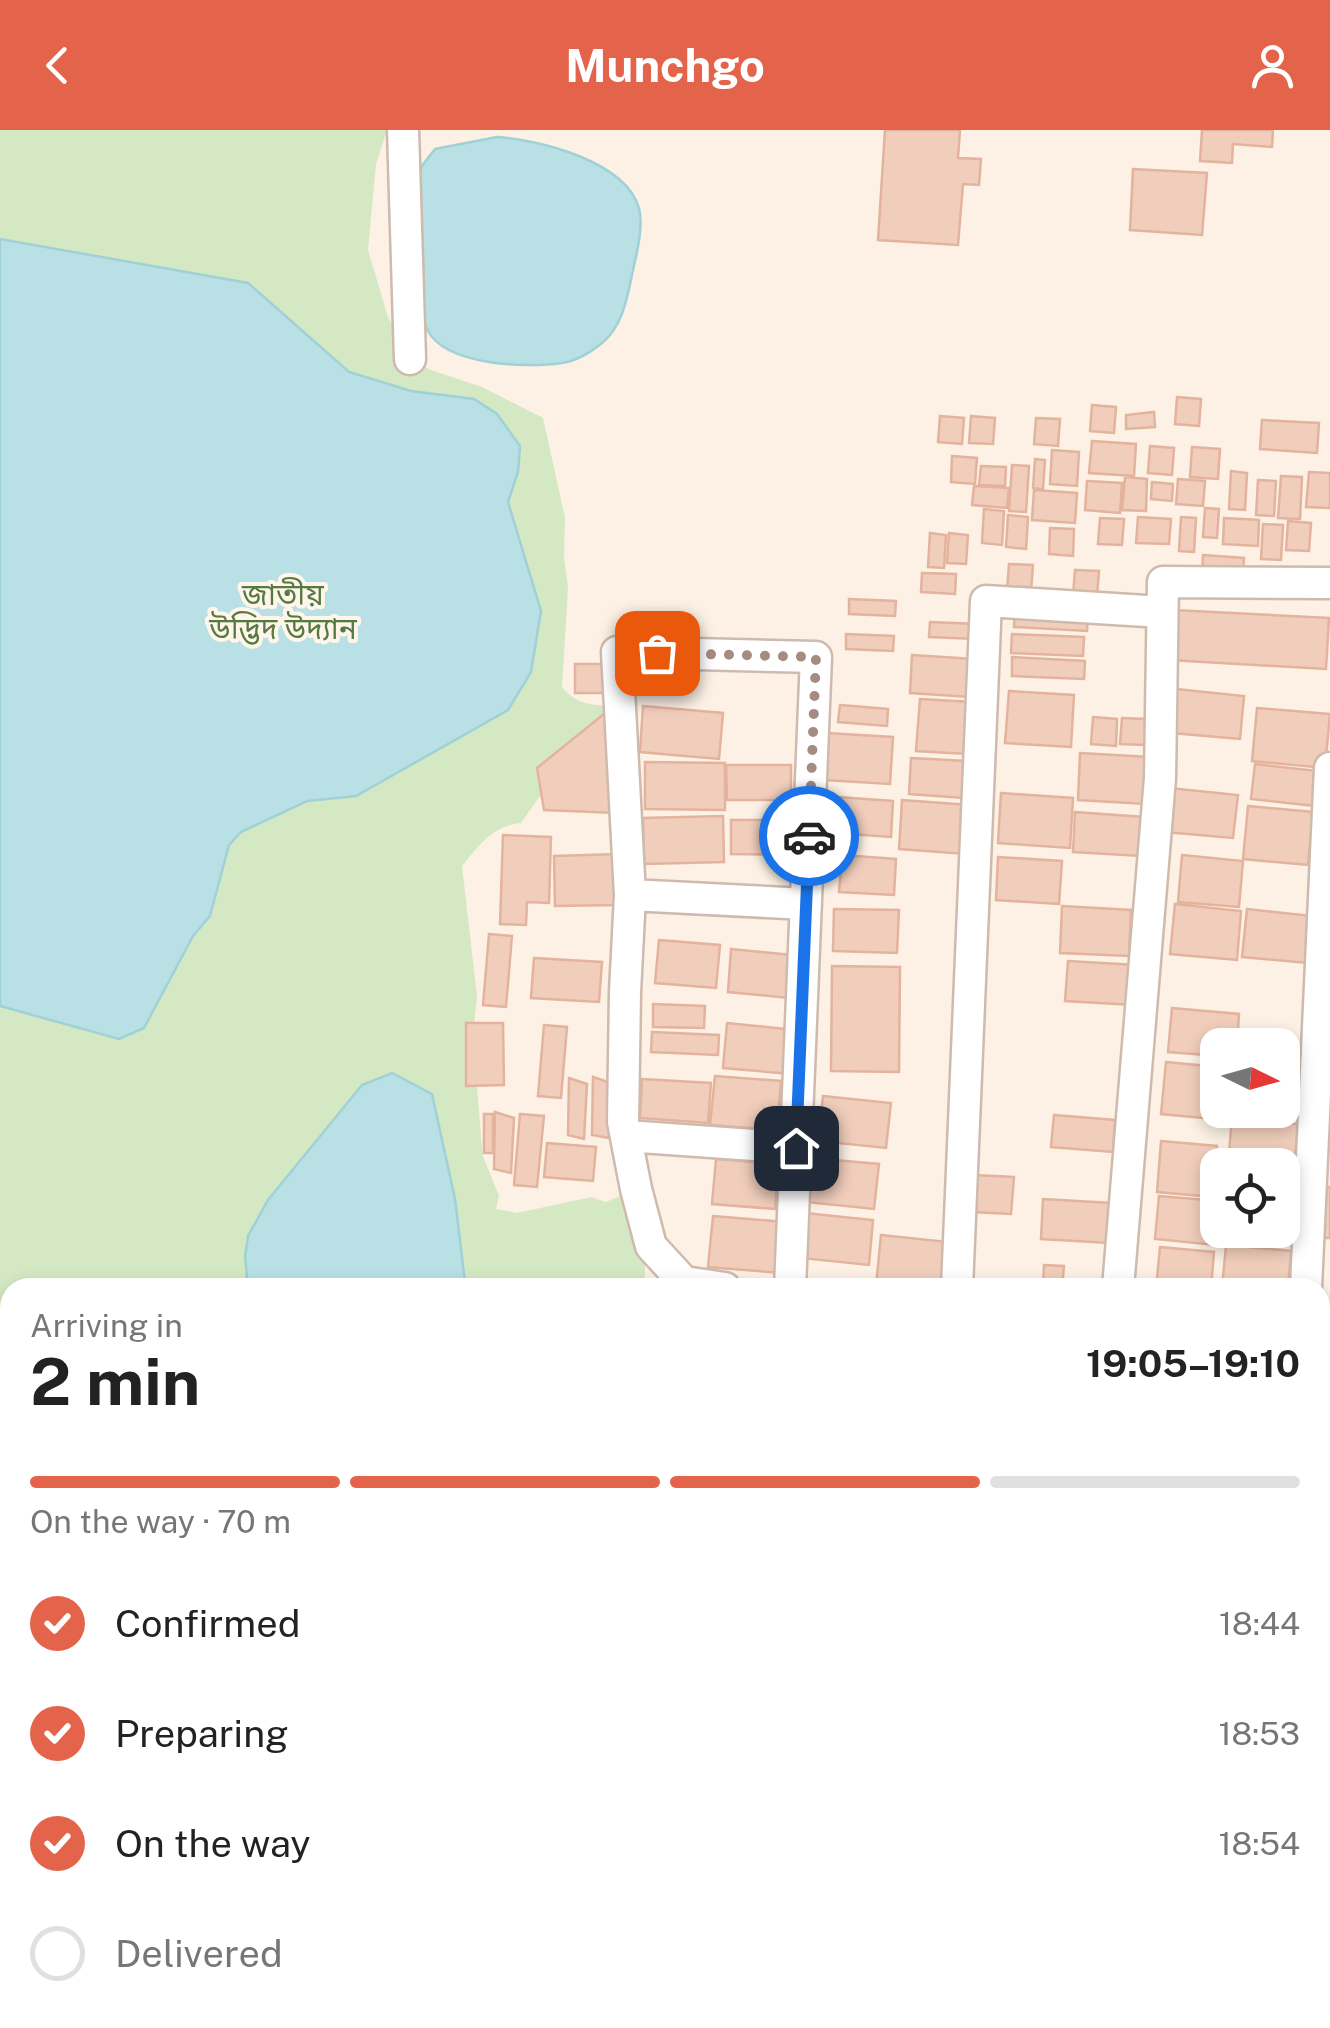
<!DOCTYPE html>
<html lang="en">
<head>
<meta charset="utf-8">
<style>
	body { margin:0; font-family:"Public Sans","Noto Sans Bengali",sans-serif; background:#f2f2f2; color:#222; height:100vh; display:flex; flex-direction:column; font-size:38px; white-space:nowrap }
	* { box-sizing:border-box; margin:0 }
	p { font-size:32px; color:#767676 }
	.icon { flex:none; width:55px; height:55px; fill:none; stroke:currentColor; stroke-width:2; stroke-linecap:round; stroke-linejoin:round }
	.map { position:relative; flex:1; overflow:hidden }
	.drawer { position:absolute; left:0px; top:1148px; width:1330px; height:752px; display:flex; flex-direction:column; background:#fff; border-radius:30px 30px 0 0; box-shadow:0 5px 15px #0003 }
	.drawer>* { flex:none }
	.needle { width:65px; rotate:95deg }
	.fabs { position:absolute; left:1200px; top:898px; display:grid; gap:20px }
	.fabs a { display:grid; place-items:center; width:100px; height:100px; border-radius:20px; background:#fff; box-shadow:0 5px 15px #0003; font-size:50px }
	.pin { position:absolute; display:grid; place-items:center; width:85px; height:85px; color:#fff; margin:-42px; border-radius:20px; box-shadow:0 5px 15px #0006 }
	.courier { position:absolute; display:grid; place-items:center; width:100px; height:100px; margin:-50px; border:8px solid #1a73e8; border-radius:50%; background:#fff; color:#222; box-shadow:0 2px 12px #0007 }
	.overview em { font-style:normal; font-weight:700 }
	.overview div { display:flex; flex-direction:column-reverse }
	.overview { display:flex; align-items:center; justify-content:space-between; height:170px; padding:0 30px }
	h1 { font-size:65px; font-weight:700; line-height:75px }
	.bar { display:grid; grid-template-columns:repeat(4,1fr); gap:15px 10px; align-content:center; height:120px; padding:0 30px }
	.bar i { height:12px; border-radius:8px; background:#e0e0e0 }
	.bar .on { background:#e4644b }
	.bar p { grid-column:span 4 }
	ol { padding:0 30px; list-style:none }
	li { display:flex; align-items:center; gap:30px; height:110px }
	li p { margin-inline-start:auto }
	li .icon { padding:10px; border-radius:50%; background:#e4644b; color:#fff; stroke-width:4 }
	li:last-child { color:#767676 }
	li i { width:55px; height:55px; border:5px solid #e0e0e0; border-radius:50% }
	header { display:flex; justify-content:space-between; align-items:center; height:130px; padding:0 30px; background:#e4644b; color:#fff; font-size:45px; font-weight:700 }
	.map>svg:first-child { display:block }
	.green { fill:#d4e9c3 }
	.water { fill:#b9e1e5; stroke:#9fd1d6; stroke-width:2.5 }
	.building { fill:#f1cebc; stroke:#e3b39d; stroke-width:2.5 }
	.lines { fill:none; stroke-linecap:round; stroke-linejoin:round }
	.minor-casing { stroke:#cfbaae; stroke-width:35 }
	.minor { stroke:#fff; stroke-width:30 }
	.done { stroke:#a48c80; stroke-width:10; stroke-dasharray:0 18 }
	.route { stroke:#1a73e8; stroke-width:12 }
	.labels { text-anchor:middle; stroke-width:8; stroke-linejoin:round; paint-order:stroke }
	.park-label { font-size:30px; fill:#557942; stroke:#fff5ea }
</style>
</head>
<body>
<header><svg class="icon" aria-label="back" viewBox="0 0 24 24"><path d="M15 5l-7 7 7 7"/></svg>Munchgo<svg class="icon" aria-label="person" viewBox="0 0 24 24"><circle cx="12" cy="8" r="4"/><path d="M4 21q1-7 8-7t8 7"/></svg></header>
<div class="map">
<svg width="1330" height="1898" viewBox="0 0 1330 1898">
	<rect width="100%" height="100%" fill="#fcf1e4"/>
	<!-- green -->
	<path class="green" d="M0,0h387l-11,34 -8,86 20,67 20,35 20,17 54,18 61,31 22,100 -1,39 4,31 -6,99c16,21 39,18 62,19l-81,86 -22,31c-27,2 -42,22 -59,43l15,130 -4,40 8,101 2,19 16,40 -3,13 21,4 74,-16 15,5 14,-6 25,21v70l-635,1v523l-10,6z
		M1320,1313l10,1v411l-10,-10z"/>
	<!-- water -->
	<path class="water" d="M497,7c43,3 128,24 142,71 5,20 -3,47 -7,67 -5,24 -10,52 -30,68 -11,9 -26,18 -40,20 -35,5 -115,3 -134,-32 -8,-14 -7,-29 -7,-44 1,-13 2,-26 1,-38 -2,-23 -12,-53 -4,-75 3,-9 12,-18 17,-25z
		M0,109l248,44 101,89 62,19 63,8 23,15 23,32 -2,26 -10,30 33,109 -10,61 -23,38 -152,86 -49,5 -66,31 -12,13 -19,71 -17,20 -49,92 -25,11 -119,-33z
		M392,943l40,21 23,105 10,83 -4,6 -213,-1 -3,-30 3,-21 20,-36 94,-115z"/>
	<!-- building -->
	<path class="building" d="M885,0h75l-2,28 23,1 -2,26 -16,-1 -5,61 -80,-5z
		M1202,0h71l-1,17 -39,-3 -1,19 -32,-2z
		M1133,39l74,4 -5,62 -72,-5z
		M1177,267l24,2 -2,27 -24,-2z
		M1092,275l24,2 -2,26 -24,-2z
		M1154,282l1,15 -29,2v-14z
		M940,286l24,2 -2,26 -24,-2z
		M971,286l24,2 -2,26 -24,-1z
		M1036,288l24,1 -2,27 -24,-2z
		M1262,290l57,3 -2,30 -57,-4z
		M1092,311l44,3 -2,32 -45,-3z
		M1150,316l24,2 -2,27 -24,-2z
		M1192,317l28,2 -2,30 -28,-2z
		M1052,320l27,2 -2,34 -27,-2z
		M952,326l25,2 -2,26 -24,-2z
		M1035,329l10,1 -2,29 -10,-1z
		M1012,335l17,1 -3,46 -17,-1z
		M981,336l25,1 -1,19 -26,-1z
		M1231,341l16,2 -2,37 -16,-1z
		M1309,342l21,1v35l-24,-1z
		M1281,346l21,1 -2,42 -22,-1z
		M1125,347l22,2 -1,32 -24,-1z
		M1178,349l27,2 -2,25 -27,-2z
		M1258,350l18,1 -2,35 -18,-1z
		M1087,351l35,2 -2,30 -35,-3z
		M1152,352l21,2 -1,17 -21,-2z
		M974,356l35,2 -2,20 -35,-3z
		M1034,360l43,3 -2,30 -43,-3z
		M1205,378l14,1 -2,29 -14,-1z
		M984,379l20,2 -2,34 -20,-2z
		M1008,385l20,2 -2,32 -20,-2z
		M1138,387l33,2 -2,25 -33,-1z
		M1181,387l15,1 -2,34 -15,-1z
		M1100,388l24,1 -2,26 -24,-1z
		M1224,388l35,2 -1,26 -35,-2z
		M1288,391l23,2 -2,28 -23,-1z
		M1263,394l20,1 -2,35 -20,-1z
		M1050,398l24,1 -1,27 -24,-2z
		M930,403l16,2 -2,33 -16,-1z
		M949,403l19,2 -2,29 -19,-1z
		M1203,425l41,3 -1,19 -41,-3z
		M1009,434l24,1 -2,26 -24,-1z
		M1075,440l24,1 -2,26 -24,-1z
		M922,443l34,1 -1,20 -34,-2z
		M849,469l47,2 -1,15 -46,-2z
		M1015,478l73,4 -1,19 -73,-4z
		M1173,480l156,8 -3,51 -156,-9z
		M930,492l47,2 -1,15 -47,-2z
		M846,504l48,2 -1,15 -47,-2z
		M1012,504l72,3 -1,19 -72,-3z
		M912,525l61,4 -2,38 -61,-4z
		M1012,527l73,4 -1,18 -72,-3z
		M575,534h37v29h-37z
		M1176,559l68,7 -4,43 -68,-6z
		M1009,561l65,4 -3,52 -66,-4z
		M920,569l52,3 -4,52 -52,-3z
		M615,575l2,108 -73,-3 -7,-42z
		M840,575l48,4 -1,17 -49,-4z
		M643,576l80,7 -4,46 -79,-7z
		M1257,578l73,6 -5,54 -73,-7z
		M1093,587l24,2 -1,27 -25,-2z
		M1122,588l24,1 -1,26 -25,-1z
		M827,603l66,4 -3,47 -66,-4z
		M1080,623l68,4 -2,47 -68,-4z
		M911,628l55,3 -2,37 -55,-4z
		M645,632l80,1v47l-80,-1z
		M1255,634l63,7 -3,35 -64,-7z
		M726,635h65v35h-64z
		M1169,658l69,7 -5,43 -68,-6z
		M1001,663l72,5 -3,50 -72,-5z
		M838,667l55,4 -2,36 -55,-4z
		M902,670l67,5 -3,49 -67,-5z
		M1248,676l65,6 -5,53 -65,-6z
		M1075,682l69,5 -3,39 -68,-4z
		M723,686l1,46 -80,2 -1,-46z
		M731,690h65l-1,35 -64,-1z
		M503,705l48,2 -2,66 -22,-1 -1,23 -26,-1z
		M618,724l1,51 -64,1 -1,-50z
		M842,725l54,4 -2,36 -55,-3z
		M1182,725l61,6 -4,46 -61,-5z
		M998,727l64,4 -3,43 -63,-4z
		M1175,774l66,7 -4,49 -67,-6z
		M1062,776l69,4 -2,46 -69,-3z
		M834,779l65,1 -2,43 -64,-2z
		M1247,779l65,7 -5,47 -65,-6z
		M489,804l23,2 -6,71 -23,-2z
		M659,810l61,5 -4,43 -61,-5z
		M731,819l62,6 -4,43 -61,-6z
		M534,828l68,4 -3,40 -68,-4z
		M1068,831l68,4 -3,40 -68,-4z
		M832,836l68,1 -1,105 -68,-1z
		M653,874l52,2 -1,22 -51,-1z
		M1172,878l67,6 -2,31h-19v11l-50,-4z
		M466,893h37l1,62 -38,1z
		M727,893l68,7 -4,44 -68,-6z
		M544,895l23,2 -6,71 -23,-2z
		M652,902l67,3 -1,20 -67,-3z
		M1166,932l52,5v43h7l-1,10 -63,-6z
		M1282,936l25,2 -4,44 -21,-2z
		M715,946l66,5 -4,49 -67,-5z
		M593,947l18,6 -2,55 -17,-3z
		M569,948l18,6 -3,55 -16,-4z
		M642,949l69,4 -3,40 -68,-5z
		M823,966l68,7 -5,45 -68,-7z
		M495,982l19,6 -3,55 -17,-4z
		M484,984h9v39h-9z
		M520,984l24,2 -7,71 -23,-2z
		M1054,985l61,5 -2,32 -62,-5z
		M1232,987l66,7 -5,53 -11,-1v-11h-54z
		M1161,1011l56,5 -5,51 -55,-5z
		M547,1013l49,4 -3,34 -49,-4z
		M811,1028l68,6 -5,45 -68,-7z
		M716,1029l62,5 -3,45 -63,-5z
		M974,1045l40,2 -3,37 -39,-2z
		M1282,1053l11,1 -4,48 -25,-2h18z
		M1326,1057h4v51h-6z
		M1159,1066l59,5 -3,44 -60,-6z
		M1043,1069l68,4 -2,40 -68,-4z
		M805,1083l68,7 -4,45 -68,-7z
		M713,1086l72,6 -4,51 -73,-6z
		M881,1105l67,7 -4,46 -68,-2z
		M1226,1115l65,6 -3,37h-66z
		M1160,1117l54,5 -3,36h-55z
		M1044,1135l20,1 -2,22h-19z
		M1320,1708l10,8v64h-10z
		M1320,1784l10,1v51l-10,-1z
		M1320,1840l10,1v53l-35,-1v-3h25z
		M17,1890h58v8h-59z
		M122,1890h54l-1,8h-54z
		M180,1890h54v8h-55z
		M285,1890h105l-1,8h-105z
		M465,1890h50v8h-50z
		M523,1890h53v8h-54z
		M629,1890h42l-1,8h-42z
		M680,1890h45l-1,8h-44z
		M730,1891l47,3v4h-48z"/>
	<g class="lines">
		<defs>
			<path id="minor" d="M403,0l7,229
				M630,765l176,9
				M626,1006l170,12
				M725,1158l-41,-6 -33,-36 -15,-57 -13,-67 2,-130 5,-97 -13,-243 199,5 -26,631
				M957,1158l29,-687 176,11
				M1118,1158l42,-510 3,-196 167,1
				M1306,1158l24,-520
				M1320,1200l10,-2
				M0,1439l10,2
				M0,1840l2,-28 8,1
				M978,1890l97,8
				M399,1898l1,-8"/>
		</defs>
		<!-- minor casing -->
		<use href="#minor" class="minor-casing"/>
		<!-- minor -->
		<use href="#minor" class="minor"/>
	</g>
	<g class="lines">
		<!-- done -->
		<path class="done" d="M657,523l159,4 -7,179"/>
		<!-- route -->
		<path class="route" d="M796,1018l13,-312"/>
	</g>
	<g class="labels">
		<!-- park labels -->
		<g class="park-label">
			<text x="283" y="475">জাতীয়<tspan x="283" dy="34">উদ্ভিদ উদ্যান</tspan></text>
		</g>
	</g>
</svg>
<div class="fabs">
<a><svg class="needle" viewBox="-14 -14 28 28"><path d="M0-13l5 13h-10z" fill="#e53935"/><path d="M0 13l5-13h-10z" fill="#767676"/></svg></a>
<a><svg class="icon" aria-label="locate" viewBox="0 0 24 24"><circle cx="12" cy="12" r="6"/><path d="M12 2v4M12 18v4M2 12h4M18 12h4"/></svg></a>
</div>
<div class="pin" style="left:657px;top:523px;background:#ea580c"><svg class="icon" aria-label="bag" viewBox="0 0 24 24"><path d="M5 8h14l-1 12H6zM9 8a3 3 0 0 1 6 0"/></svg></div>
<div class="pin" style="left:796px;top:1018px;background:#1f2937"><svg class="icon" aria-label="home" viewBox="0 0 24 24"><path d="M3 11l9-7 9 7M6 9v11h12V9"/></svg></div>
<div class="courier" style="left:809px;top:706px"><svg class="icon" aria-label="car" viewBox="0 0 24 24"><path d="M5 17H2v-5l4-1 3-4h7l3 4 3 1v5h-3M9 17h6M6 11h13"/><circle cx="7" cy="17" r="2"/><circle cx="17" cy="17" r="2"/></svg></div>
<section class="drawer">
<div class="overview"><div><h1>2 min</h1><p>Arriving in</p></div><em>19:05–19:10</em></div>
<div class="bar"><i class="on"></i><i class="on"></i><i class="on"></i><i></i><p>On the way · 70 m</p></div>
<ol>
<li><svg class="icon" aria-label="check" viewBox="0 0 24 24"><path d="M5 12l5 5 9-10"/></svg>Confirmed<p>18:44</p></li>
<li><svg class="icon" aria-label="check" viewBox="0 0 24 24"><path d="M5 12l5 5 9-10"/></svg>Preparing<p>18:53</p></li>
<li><svg class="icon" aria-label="check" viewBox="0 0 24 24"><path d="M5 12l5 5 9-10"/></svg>On the way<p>18:54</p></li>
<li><i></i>Delivered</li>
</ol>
</section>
</div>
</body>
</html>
